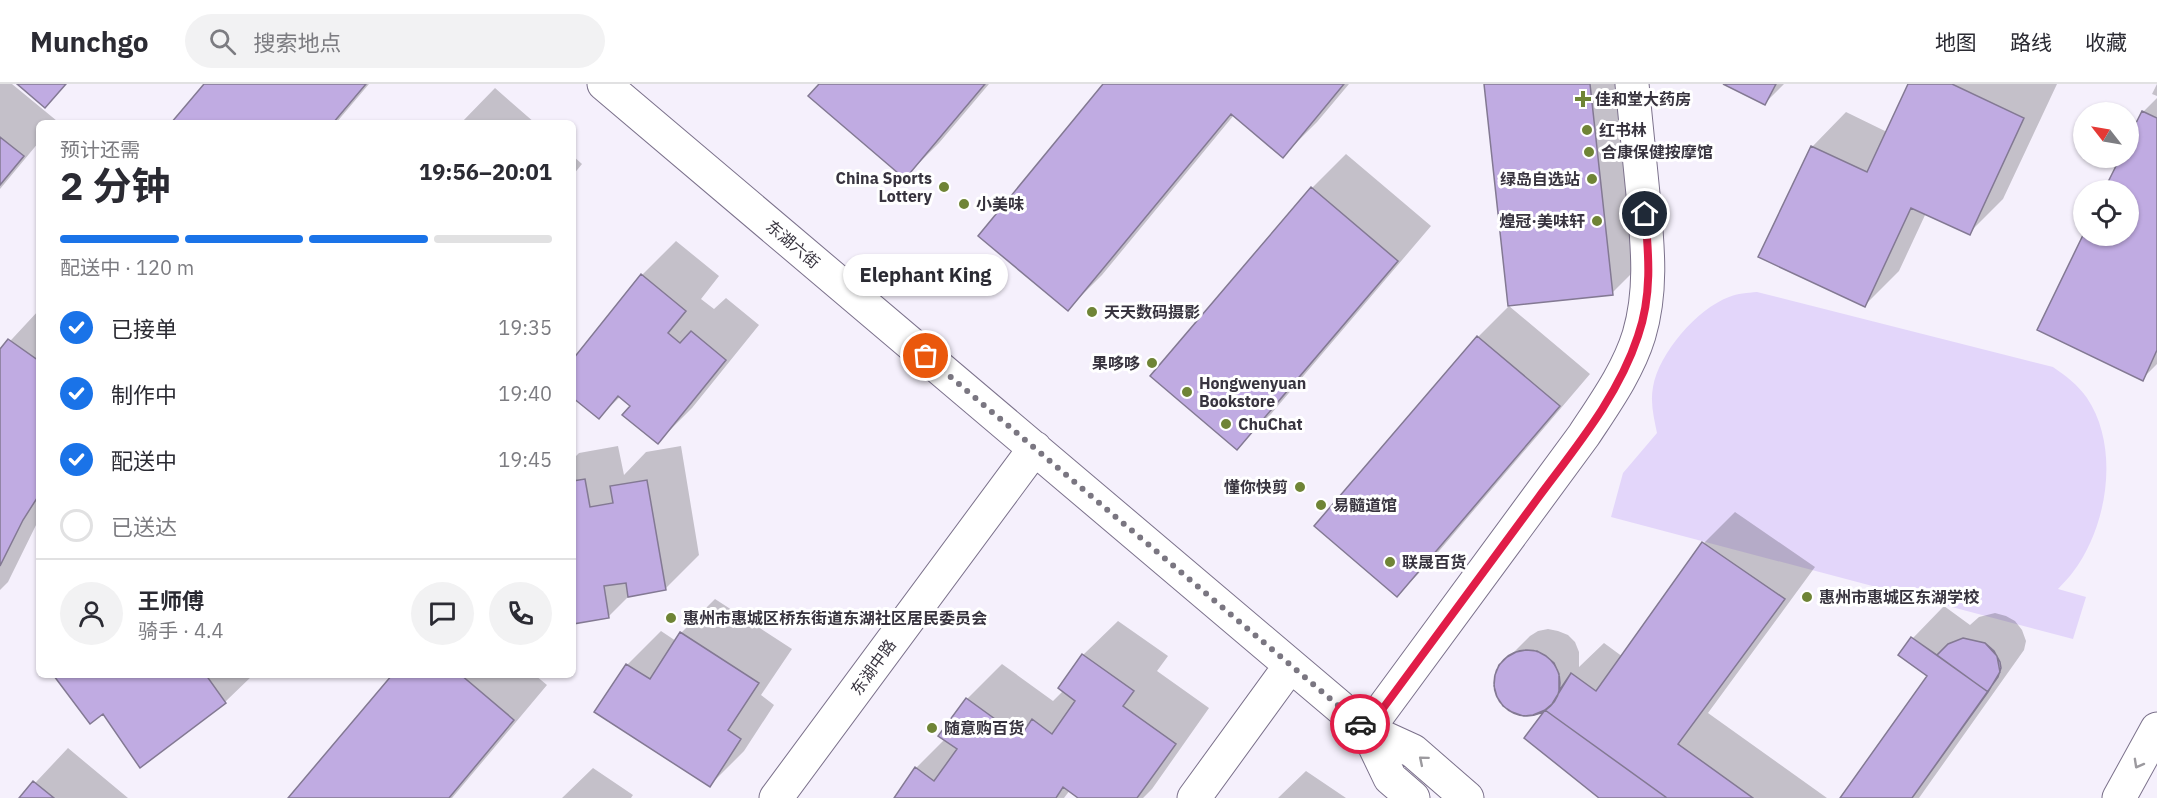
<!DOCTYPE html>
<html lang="zh">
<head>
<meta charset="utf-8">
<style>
	body { margin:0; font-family:"IBM Plex Sans","Noto Sans SC",sans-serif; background:#f2f2f3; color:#2b2b33; height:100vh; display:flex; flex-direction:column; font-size:22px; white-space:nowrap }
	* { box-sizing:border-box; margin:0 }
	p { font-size:20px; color:#7c7c81 }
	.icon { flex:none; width:33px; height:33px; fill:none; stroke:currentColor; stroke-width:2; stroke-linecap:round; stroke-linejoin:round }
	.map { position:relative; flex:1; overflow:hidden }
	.details { position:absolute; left:36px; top:36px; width:540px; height:558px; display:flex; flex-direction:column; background:#fff; border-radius:9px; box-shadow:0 2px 4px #0004 }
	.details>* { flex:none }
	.needle { width:39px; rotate:301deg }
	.buttons { position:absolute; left:2073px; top:18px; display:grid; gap:12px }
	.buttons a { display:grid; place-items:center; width:66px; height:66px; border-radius:50%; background:#fff; box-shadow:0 2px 4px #0004; font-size:30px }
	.pin { position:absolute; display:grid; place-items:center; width:51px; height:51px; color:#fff; margin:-26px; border:3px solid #fff; border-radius:50%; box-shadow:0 2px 6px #0007 }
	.courier { position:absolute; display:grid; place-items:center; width:60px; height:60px; margin:-30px; border:4px solid #e11d48; border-radius:50%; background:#fff; color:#222; box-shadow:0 2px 8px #0007 }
	.bubble { position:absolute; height:42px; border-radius:21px; background:#fff; box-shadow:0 2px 4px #0004; font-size:20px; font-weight:700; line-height:42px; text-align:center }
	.head em { font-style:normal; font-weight:700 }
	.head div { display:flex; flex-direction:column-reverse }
	.head { display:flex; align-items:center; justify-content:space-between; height:102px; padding:0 24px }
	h1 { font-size:39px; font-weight:700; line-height:45px }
	.bar { display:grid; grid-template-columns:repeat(4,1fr); gap:9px 6px; align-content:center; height:72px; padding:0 24px }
	.bar i { height:8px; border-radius:4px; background:#e1e1e2 }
	.bar .active { background:#1a73e8 }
	.bar p { grid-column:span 4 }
	.line { display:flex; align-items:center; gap:15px; padding:0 24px; border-top:2px solid #e1e1e2 }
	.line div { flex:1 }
	.round { display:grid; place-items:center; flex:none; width:63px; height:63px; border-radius:32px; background:#f2f2f3 }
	ol { padding:0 24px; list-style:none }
	li { display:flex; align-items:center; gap:18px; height:66px }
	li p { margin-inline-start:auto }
	li .icon { padding:6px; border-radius:50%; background:#1a73e8; color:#fff; stroke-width:4 }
	li:last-child { color:#7c7c81 }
	li i { width:33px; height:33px; border:3px solid #e1e1e2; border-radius:50% }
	header { display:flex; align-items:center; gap:36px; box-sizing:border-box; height:84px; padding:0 30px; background:#fff; border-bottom:2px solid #e1e1e2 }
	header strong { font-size:28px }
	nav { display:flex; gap:33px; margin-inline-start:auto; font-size:21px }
	.search { width:420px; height:54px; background:#f2f2f3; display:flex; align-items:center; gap:15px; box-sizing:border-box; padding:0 21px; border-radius:33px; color:#7c7c81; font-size:22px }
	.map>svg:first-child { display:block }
	.green { fill:#e3d6fa }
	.shadow { fill:#0003 }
	.building { fill:#c0abe2; stroke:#837993; stroke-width:1.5 }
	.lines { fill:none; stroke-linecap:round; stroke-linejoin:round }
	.minor-casing { stroke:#7b718b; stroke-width:35 }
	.major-casing { stroke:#7b718b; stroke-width:35 }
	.minor { stroke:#fff; stroke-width:33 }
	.major { stroke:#fff; stroke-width:33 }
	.oneway { stroke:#9c9a9f }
	.done { stroke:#7a7681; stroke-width:6; stroke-dasharray:0 10.8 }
	.route { stroke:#e11d48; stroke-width:8 }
	.poi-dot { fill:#6f8436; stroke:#fff; stroke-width:2 }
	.labels { text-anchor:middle; stroke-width:6; stroke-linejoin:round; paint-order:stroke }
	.poi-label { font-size:16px; font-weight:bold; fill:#38343f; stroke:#fff; text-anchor:start }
	.street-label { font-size:16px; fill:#38343f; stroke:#fff }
</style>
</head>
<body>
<header>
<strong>Munchgo</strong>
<div class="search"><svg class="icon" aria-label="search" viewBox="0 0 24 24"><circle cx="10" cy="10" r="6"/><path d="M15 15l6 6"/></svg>搜索地点</div>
<nav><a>地图</a><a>路线</a><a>收藏</a></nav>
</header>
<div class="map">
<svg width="2157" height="714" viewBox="0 0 2157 714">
	<rect width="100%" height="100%" fill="#f5f0fc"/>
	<!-- green -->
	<path class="green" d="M1757,208l296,75c13,9 25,18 34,31 33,49 21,128 -14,174 -4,6 -10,11 -15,17l28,8 -13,42 -462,-122 12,-44 34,-40c-3,-15 -7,-30 -4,-46 6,-34 44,-78 76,-90 9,-4 18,-4 28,-5z"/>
	<!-- shadow -->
	<path class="shadow" d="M0,0h12l45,37 -18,2v19l-39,47z
		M206,0h163l-33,39h-163z
		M821,0h168l-50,59 -34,34z
		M1105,0h244l-32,38 -34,34 -49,-41 -132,160 -34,34z
		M1485,0h143l18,175 -34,34z
		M1726,0h58l-19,19z
		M1910,0h147l-54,115 -34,34 -43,-20 -27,58 -34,34 -53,-158 34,-35 41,20z
		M2157,0v12l-5,-2z
		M495,4l40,35h-74z
		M2157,14v266l-15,15 -103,-50 45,-93h44v-46h-22l15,-32h7l15,-46z
		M1346,70l85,72 -160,188 -34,34 -85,-72 160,-188z
		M573,72l9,8 -9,11z
		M676,157l43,35 -18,23 13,10 12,-11 33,27 -67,83 -34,34 -26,-37 -11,-9 -22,21 -26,-21v-35l69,-86z
		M1509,222l81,68 -162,190 -31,31 -80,-69 161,-189z
		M39,226v209l-31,63 -8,8v-238z
		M618,362l6,29 22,-23 35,-6 18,109 -34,34 -35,6 -21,21 -36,7v-164l6,-6z
		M1735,428l80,55 -107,146 119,85h-225l-54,-90 -48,-42 30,-30 8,-5 10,-2 10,2 10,4 7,7 4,10v15l25,-24 19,14 81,-114z
		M715,515l77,50 -31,46 13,10 -30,46 -34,34 -113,-74 30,-46 34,-34 15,10 5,-8z
		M1944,522l26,19 9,-8 16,-4 11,3 9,5 7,9 4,11 -2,9 -105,148h-77l87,-122 -29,-21 13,-17z
		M1118,537l50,35 -11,15 52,37 -57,81 -9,9h-62l-11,-8 -6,8h-169l21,-30 29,-29 22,-40 35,-35 51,37 11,-11 19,-35z
		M58,591h195l-28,27 -121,10z
		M394,591h141l12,10 -95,113h-162z
		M68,664l60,50h-107z
		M593,684l40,27 -2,3h-69z
		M1306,687l40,27h-68z"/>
	<!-- building -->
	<path class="building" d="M17,0h49l-21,24z
		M204,0h162l-33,39h-162z
		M819,0h166l-80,95 -97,-83z
		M1103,0h241l-61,74 -52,-44 -163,197 -90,-75z
		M1484,0h106l23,211 -105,11z
		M1723,0h53l-11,21z
		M1908,0h44l72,34 -54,117 -59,-27 -46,99 -107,-50 53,-111 56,26z
		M2142,27l15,7v232l-14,31 -106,-51 47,-97v3h44v-46h-24l16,-32h8v-19z
		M0,53l24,19 -24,29z
		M1311,103l87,74 -161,189 -87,-74z
		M641,190l45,37 -18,22 12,10 11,-12 35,29 -68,84 -36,-29 8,-9 -12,-10 -19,23 -26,-21v-39z
		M641,190l45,37 -18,22 12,10 11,-12 35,29 -68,84 -36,-29 8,-9 -12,-10 -19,23 -26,-21v-39z
		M1477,252l83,70 -163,191 -83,-71z
		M8,255l31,22v134l-16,25 -23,46v-217z
		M585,395l5,28 23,-4 -3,-17 37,-6 19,110 -38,7 -2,-14 -22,3 5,32 -36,6v-143z
		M585,395l5,28 23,-4 -3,-17 37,-6 19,110 -38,7 -2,-14 -22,3 5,32 -36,6v-143z
		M1702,458l83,57 -107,145 75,54h-154l-75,-60 21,-28 -12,5 -10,1 -11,-4 -9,-6 -6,-9 -3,-11 1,-11 4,-10 8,-8 9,-5 10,-2 11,1 9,5 8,7 5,11v17l12,-18 25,18z
		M1702,458l83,57 -107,145 75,54h-86l-122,-88 7,-6 19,-31 25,18z
		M680,548l79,51 -31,47 13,9 -31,48 -116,-75 32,-48 24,15z
		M680,548l79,51 -31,47 13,9 -31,48 -116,-75 32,-48 24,15z
		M1911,553l26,18 11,-11 15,-6 22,5 9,8 6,11 1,6 -3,9 -86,121h-72l87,-122 -29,-21z
		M1911,553l77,55 -76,106h-72l87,-122 -29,-21z
		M1963,554l22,5 12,13 3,16 -12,20 -51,-37 11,-11z
		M1494 599a33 33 0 1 1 66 0a33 33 0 1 1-66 0Z
		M1082,570l52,37 -11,15 53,38 -39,54h-59l-15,-11 -7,11h-162l21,-31 19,14 23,-32 -19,-13 28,-38 54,39 12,-18 20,15 23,-33 -17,-13z
		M1082,570l52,37 -11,15 53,38 -39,54h-59l-15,-11 -7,11h-162l21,-31 19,14 23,-32 -19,-13 28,-38 54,39 12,-18 20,15 23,-33 -17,-13z
		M56,591h150l20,28 -86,65 -37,-54 -13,10 -36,-48z
		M392,591h69l53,45 -65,78h-161z
		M1545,626l122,88h-68l-75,-60z
		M33,697l21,17h-35z"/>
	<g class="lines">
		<defs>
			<path id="minor" d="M604,0l763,646 46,21 54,47
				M1367,646l217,-295c21,-32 44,-64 55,-100 14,-47 8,-94 4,-141 -4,-37 -7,-73 -11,-110
				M1367,646l23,48 23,20
				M776,714l259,-350
				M1194,714l96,-132"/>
			<path id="major" d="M2119,714l38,-69"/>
		</defs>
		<!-- minor casing -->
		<use href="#minor" class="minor-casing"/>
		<!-- major casing -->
		<use href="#major" class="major-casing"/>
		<!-- minor -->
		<use href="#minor" class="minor"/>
		<!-- major -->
		<use href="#major" class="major"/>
	</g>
	<!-- one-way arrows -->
	<defs><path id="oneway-chevron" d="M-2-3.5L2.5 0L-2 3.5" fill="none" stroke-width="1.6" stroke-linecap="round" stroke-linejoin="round" transform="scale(1.5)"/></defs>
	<g class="oneway">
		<use href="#oneway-chevron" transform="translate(1423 676) rotate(-140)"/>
		<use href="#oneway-chevron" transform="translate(2138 680) rotate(119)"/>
	</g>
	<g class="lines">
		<!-- done -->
		<path class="done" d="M926,272l434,368"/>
		<!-- route -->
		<path class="route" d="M1360,640l7,6c57,-77 114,-154 171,-232 37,-50 80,-101 100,-162 14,-40 11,-80 7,-122"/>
	</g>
	<!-- markers -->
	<g class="poi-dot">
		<path d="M1580 6h6v6h6v6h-6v6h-6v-6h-6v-6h6z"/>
		<circle cx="1587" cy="46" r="6"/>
		<circle cx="1589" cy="68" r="6"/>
		<circle cx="1592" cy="95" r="6"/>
		<circle cx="944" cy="103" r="6"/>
		<circle cx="964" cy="120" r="6"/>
		<circle cx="1597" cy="137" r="6"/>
		<circle cx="1092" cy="228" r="6"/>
		<circle cx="1152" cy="279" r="6"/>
		<circle cx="1187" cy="308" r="6"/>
		<circle cx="1226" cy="340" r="6"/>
		<circle cx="1300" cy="403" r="6"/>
		<circle cx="1321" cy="421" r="6"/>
		<circle cx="1390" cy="478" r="6"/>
		<circle cx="1807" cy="513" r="6"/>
		<circle cx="671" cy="534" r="6"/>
		<circle cx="932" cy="644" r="6"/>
	</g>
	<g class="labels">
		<!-- poi labels -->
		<g class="poi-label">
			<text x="1595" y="21">佳和堂大药房</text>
			<text x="1599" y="52">红书林</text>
			<text x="1601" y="74">合康保健按摩馆</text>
			<text x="932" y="100" text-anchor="end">China Sports<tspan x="932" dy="18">Lottery</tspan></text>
			<text x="1580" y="101" text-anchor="end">绿岛自选站</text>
			<text x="976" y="126">小美味</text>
			<text x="1585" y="143" text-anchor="end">煌冠·美味轩</text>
			<text x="1104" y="234">天天数码摄影</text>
			<text x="1140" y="285" text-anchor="end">果哆哆</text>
			<text x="1199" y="305">Hongwenyuan<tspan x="1199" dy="18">Bookstore</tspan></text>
			<text x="1238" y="346">ChuChat</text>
			<text x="1288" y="409" text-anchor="end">懂你快剪</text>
			<text x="1333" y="427">易髓道馆</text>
			<text x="1402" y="484">联晟百货</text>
			<text x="1819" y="519">惠州市惠城区东湖学校</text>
			<text x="683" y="540">惠州市惠城区桥东街道东湖社区居民委员会</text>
			<text x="944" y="650">随意购百货</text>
		</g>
		<!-- street labels -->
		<g class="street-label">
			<text transform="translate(793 160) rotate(40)" y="6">东湖六街</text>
			<text transform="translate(873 583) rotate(-54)" y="6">东湖中路</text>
		</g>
	</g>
</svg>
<div class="buttons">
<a><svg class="needle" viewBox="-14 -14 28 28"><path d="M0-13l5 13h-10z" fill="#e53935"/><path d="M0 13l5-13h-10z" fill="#7c7c81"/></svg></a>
<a><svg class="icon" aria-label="locate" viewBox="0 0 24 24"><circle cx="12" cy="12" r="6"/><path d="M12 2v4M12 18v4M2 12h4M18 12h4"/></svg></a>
</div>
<div class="pin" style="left:926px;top:272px;background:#ea580c"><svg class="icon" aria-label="bag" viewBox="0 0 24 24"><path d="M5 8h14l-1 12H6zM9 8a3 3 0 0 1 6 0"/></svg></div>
<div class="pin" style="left:1645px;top:130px;background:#1f2937"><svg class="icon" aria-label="home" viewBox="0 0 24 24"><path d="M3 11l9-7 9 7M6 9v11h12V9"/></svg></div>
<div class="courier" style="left:1360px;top:640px"><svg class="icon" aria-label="car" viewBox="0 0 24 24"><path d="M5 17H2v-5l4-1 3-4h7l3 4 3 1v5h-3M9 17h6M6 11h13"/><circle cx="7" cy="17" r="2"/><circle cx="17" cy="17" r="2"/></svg></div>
<div class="bubble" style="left:843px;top:170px;width:165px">Elephant King</div>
<section class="details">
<div class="head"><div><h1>2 分钟</h1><p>预计还需</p></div><em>19:56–20:01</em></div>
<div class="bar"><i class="active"></i><i class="active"></i><i class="active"></i><i></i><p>配送中 · 120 m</p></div>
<ol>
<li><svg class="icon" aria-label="check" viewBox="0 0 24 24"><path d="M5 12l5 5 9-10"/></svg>已接单<p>19:35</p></li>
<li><svg class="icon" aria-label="check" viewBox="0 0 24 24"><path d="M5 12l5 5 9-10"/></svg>制作中<p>19:40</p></li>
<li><svg class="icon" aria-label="check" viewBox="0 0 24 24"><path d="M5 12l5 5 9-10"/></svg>配送中<p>19:45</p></li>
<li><i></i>已送达</li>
</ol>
<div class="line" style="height:108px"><a class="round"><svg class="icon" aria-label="person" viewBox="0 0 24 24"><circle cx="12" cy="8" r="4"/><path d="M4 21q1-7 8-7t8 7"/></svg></a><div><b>王师傅</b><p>骑手 · 4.4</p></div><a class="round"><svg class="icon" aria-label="chat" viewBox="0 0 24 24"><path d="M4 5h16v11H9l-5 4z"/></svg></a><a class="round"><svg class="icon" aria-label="phone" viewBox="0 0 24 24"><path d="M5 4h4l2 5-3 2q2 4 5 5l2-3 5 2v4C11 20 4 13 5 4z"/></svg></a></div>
</section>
</div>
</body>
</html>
